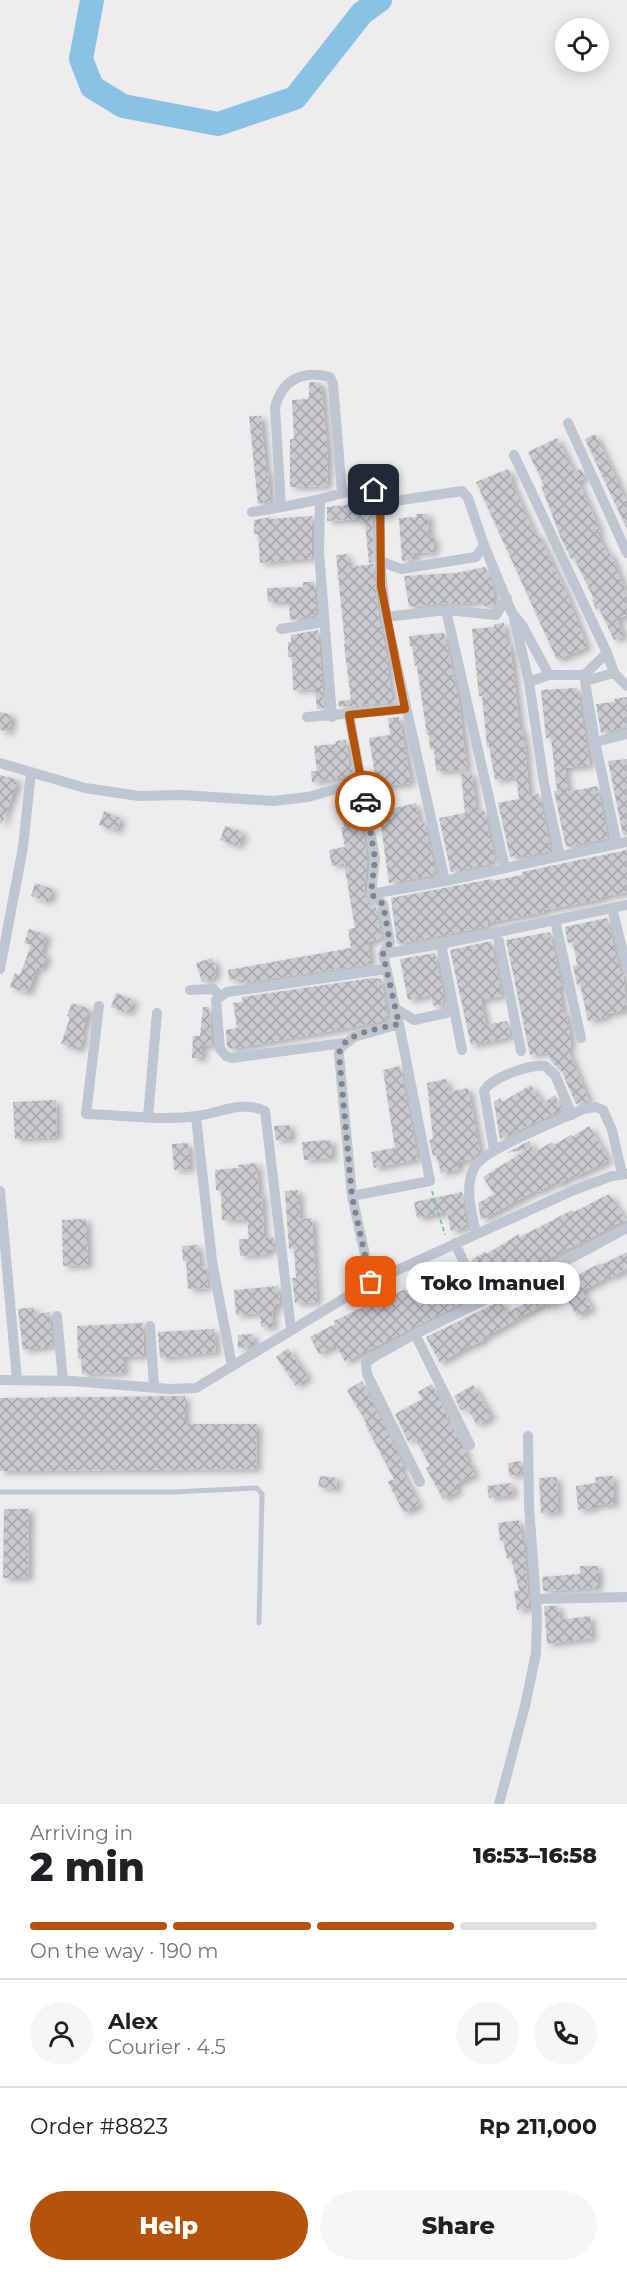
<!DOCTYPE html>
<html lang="en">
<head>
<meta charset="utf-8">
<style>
	body { margin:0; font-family:Montserrat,sans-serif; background:#f6f6f6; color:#202124; height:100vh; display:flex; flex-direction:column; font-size:22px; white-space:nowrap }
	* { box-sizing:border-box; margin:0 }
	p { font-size:20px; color:#757577 }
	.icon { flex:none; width:33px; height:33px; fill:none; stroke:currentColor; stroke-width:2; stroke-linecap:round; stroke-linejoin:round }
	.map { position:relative; height:1804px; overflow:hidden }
	.details { display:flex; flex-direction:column; background:#fff; flex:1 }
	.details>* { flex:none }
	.tools { position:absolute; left:555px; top:18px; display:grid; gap:12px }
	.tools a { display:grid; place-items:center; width:54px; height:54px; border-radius:50%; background:#fff; box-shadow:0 3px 15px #0003; font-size:30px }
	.pin { position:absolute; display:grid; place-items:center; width:51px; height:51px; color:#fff; margin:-26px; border-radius:12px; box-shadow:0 3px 9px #0006 }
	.courier { position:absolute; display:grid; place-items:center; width:60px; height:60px; margin:-30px; border:4px solid #b45309; border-radius:50%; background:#fff; color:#222; box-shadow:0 2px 8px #0007 }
	.bubble { position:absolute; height:42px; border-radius:21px; background:#fff; box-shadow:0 3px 15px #0003; font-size:20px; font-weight:800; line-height:42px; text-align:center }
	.overview em { font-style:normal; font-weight:800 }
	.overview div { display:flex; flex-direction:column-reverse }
	.overview { display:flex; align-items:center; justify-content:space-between; height:102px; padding:0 30px }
	h1 { font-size:39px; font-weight:800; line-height:45px }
	.bar { display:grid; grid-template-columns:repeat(4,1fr); gap:9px 6px; align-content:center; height:72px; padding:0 30px }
	.bar i { height:8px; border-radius:4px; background:#e0e0e0 }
	.bar .active { background:#b45309 }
	.bar p { grid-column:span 4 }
	.line { display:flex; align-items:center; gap:15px; padding:0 30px; border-top:2px solid #e0e0e0 }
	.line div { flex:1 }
	.round { display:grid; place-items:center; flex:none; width:63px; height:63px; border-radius:32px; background:#f6f6f6 }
	.button { display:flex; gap:12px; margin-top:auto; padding:12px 30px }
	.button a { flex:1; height:69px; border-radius:36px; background:#b45309; color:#fff; font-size:24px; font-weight:800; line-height:69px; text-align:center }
	.button a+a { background:#f6f6f6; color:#202124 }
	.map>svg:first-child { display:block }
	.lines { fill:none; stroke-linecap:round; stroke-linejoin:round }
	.river { stroke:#8ac2e6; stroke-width:24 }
	.building { fill:url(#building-cross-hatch); filter:url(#shadow) }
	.path { stroke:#75c7ae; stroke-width:2; stroke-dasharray:4.5 3; stroke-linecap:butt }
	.service { stroke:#bfc5d1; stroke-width:5 }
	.minor { stroke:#bfc5d1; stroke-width:10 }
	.done { stroke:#80848c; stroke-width:6; stroke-dasharray:0 10.8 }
	.route { stroke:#b45309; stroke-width:8 }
</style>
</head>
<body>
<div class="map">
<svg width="627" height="1804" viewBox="0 0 627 1804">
	<defs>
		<pattern id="building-cross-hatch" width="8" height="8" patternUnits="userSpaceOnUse" patternTransform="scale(1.5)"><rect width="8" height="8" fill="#c9cad0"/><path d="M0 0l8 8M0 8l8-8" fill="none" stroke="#a5a6ac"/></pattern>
		<filter id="shadow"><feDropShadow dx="5" dy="3" stdDeviation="3" flood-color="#0004"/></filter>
	</defs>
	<rect width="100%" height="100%" fill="#eeecec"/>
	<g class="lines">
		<!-- river -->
		<path class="river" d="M92,0l-11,59 11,28 31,19 95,18 77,-26 67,-85 18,-13"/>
	</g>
	<!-- building -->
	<path class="building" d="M311,382l10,1 7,72 -1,31 -37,1v-48h4l-2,-39 17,-1v-16z
		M249,416h12l5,55 2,-1 2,32 -12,2z
		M595,434l32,68v27l-42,-90z
		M557,438l17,34 7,-3 4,9 -7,3 22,50 -3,1 10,21 3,-1 17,43v20l-10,4 7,17 -10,4 -15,-32 -3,1 -4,-9 2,-1 -20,-41 -3,1 -10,-21 -20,-52 3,-1 -16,-33z
		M508,469l4,9 -2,1 25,56 3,-1 28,58 21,55 -30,13 -81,-178z
		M368,471v12h-12l-1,-11z
		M353,504v6l19,-3 1,55 -4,1 -4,-40 -5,1v-5l-33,2v-14z
		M416,514h12l1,24 5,-1v15l-20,1v6l-12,2 -3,-43 17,-1z
		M312,516v42l-52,5 -2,-29h-4v-14l17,-3v2z
		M347,554l2,13 24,-3 6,54 8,39 2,22 3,19h4l1,4 -58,5 -1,-6 13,-1 -7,-56h1l-9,-89z
		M485,567l8,20 1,18 -10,1 -1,-5 -21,3 -17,-1 -36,4 -5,-31 53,-3z
		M303,582h11l2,33 -26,5 -1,-18h-21l-1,-14 36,-1z
		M504,623l3,21h3l10,86h2l3,15 4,51 10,-2 12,57 -32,6v-2l-9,2 -12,-54 21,-4 -3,-22 -21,3 -6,-34 -2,1 -5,-51h-3l-7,-67 22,-2v-3z
		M318,630l6,78 -7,1 -2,-20 -22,1 -1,-33h-4v-15h3v-7z
		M444,633l14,63 9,74 -31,1 -2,-22h-4l-1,-14h-2l-10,-69h-2l-3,-20h-2l-1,-10z
		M577,688l13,77 -25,3 3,24 29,-6 11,52 -42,9 -12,-56h3l-6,-53h-5l-5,-48z
		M627,697v30l-26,6 -5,-29 19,-2 -1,-3z
		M0,712l12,3 -3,17 -9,-2z
		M399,717l12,66 -34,4 -8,-49 21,-3 -2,-17z
		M346,740l3,27h2l2,9 -41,6 -1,-11h6l-3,-25 22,-2 -1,-3z
		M627,759v76h-4l-15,-74z
		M472,773l4,38 8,-1 11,50 -6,1v3l-38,8 -12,-54 26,-5 -4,-39z
		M0,775l18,5 -16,44 -2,-1z
		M357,801l10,57 -3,37 6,10 6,3 6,30 -14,4 3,22 -132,19v-5l-10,2 -1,-10 123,-22 -3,-19 7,-1 -11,-65 -12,3 -3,-16 16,-3 -4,-20h3l-4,-23z
		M416,803l3,18h5l12,54 -47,8 -10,-71z
		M104,811l17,7 -4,13 -18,-6z
		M225,826l18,6 -4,14 -19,-6z
		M627,850v42l-26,5 1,2 -58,11v2l-56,11v3l-91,18 -6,-46 101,-19v2l30,-6v-3z
		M35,883l18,6 -5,13 -17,-6z
		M607,918l13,53 3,4 4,35 -21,4 1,3 -19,4 -8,-37 -3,1 -4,-19 4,-1 -4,-23 -5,1 -3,-14v-2z
		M29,929l18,6 -6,18 6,2 -5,14 -5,-2 -9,26 -18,-6 5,-14 5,2 11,-30 -7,-2z
		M550,932l12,55 -3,1 4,25h3l3,16 2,18 -4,1 22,52 -13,4 -14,-32 -10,-10 -5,-10 -17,3 -24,-115z
		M491,941l11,55 -21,4 5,25 21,-4 3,16 -39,8 -21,-95z
		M435,953l9,45 -2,6 -9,2 -2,-11 -23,5 -8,-41z
		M212,958l1,5h3l-1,14 -13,5 -6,-19z
		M373,978l8,1 7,40 -18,5 -128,23 -12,2 -3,-3 -1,-16 11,-2 -4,-25 10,-1 -1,-5z
		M116,993l18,7 -5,13 -18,-6z
		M72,1003l18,6 -9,26 3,1 -5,14 -18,-6 9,-27 -3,-1z
		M203,1007h6l3,39 -10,-1v14l-10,-1 1,-22h7z
		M400,1066l18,93 -44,9 -3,-16 24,-4 -12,-78z
		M446,1079l3,13 19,-4 12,64 -9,7 -13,3 1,7 -18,4 -5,-18 -3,1 -4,-16 4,-1 -6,-56z
		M531,1085l12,18 12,-8 7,15 -62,29 -6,-37 6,-4 2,4z
		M56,1100l1,37 -42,2 -2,-37z
		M290,1125l1,14 -15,1 -2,-14z
		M589,1126l20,34 -34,17 -1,-2 -17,10 -2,-3 -17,10 -1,-2 -56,30 -3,-17 16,-9 -11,-17 45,-28 -22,4 23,-12 6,11 17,-10 2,3 17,-10 1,2z
		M331,1140l1,18 -28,2 -2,-18z
		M188,1143l2,26 -16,1 -2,-26z
		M257,1163l2,32 3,-1 2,44 9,-1 1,13h-7v4l-27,2 -1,-17h10l-2,-20 -25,1 -1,-30h-5l-1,-20 24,-2 -1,-3z
		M298,1190l2,29 12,-1 5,84 -22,1 -3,-25h4l-2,-30 -5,1 -4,-58z
		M462,1192l5,36 -16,3 -4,-19 -30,6 -3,-16z
		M609,1194l18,28h-6l-136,69 -14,-31 14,-8 1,2 33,-20 1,3 52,-27 2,2z
		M86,1219l2,46 -25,1 -1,-46z
		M198,1245l2,21h5l3,22 -20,1 -2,-29 -3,1 -1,-15z
		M627,1252v17l-15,8 -1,-2 -29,16 10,17 -15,8 -12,-19 -17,9 -2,-3 -63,35 1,2 -12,6 -1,-1 -31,18 -14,-26 74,-36 7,12 93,-50 1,2z
		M455,1266l17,32 -127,64 -9,-17 -17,9 -9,-17 25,-13 -1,-3 53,-25 1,2 17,-9v2z
		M278,1286l2,18h-4v6l-4,1 1,16h-12l-1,-14 -24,2 -2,-25z
		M34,1307l1,7 15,-2 2,34 -29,4 -5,-41z
		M143,1323l1,33 -21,1 1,16 -42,1 -1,-16 -3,1 -1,-33z
		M214,1329l2,23 -56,6 -2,-26z
		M253,1334l1,10 -5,3 -11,1v-13z
		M288,1348l20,29 -12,9 -20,-29z
		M362,1381l42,85 -4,2 19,37 -15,8 -16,-31 6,-3 -29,-55h2l-20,-34z
		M432,1384l16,33 -2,1 21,36 -2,2 10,18 -20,11 3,6 -15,8 -17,-31 4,-2 -12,-22 -4,-6 -6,3 -13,-27 27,-15 -4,-7z
		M473,1385l19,32 -15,8 -10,-17 -6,2 -7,-14z
		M185,1396v28h72l-1,45 -256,2v-73z
		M521,1461v13l-12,2 -1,-13z
		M320,1476l17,2 -1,11 -18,-2z
		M613,1476l1,28 -19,1v3l-17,2 -2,-24 20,-3 -1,-6z
		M557,1477l1,35 -17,1 -2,-35z
		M511,1483l2,12 -24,3 -2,-12z
		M4,1509h25l-1,69h-25z
		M519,1520l3,18h2l5,70 -12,2 -3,-19 5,-1 -8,-32 -4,1 -4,-19 -3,1 -2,-18z
		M580,1566h18v22l-55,3 -1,-14 38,-3z
		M544,1606h14l2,14 30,-4 2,22 -45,6z"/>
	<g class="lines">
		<!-- path -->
		<path class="path" d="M432,1191l13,44"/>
		<!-- service -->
		<path class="service" d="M0,1492h173l84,-4 5,6 -3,129"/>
		<!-- minor -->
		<path class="minor" d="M568,423l59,130
			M514,455l93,198 7,20 13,13
			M320,499l-1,53 13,165
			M381,503l81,-12 6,7 16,47 28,68 10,12 27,50
			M281,506l-6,-98c7,-29 28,-38 55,-31l3,7 9,109
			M252,512c23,-3 46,-8 69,-13 18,-5 40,-13 59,-6v68l6,56 59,264
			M380,561l21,8 75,-12 8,-12
			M446,610l59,258
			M386,617l60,-7 50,5 11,-17
			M514,618l15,64 15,101 16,73
			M281,629l42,-7
			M584,675l11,67 22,102
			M585,681l29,-8
			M529,682l20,-7h35l23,-22
			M349,715l26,143 -4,36 12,10 7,39 -7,11 16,70 -45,13 -14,11 -1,6 13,142 19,86
			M307,717l98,-8
			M595,742l32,-8
			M0,763l85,25 54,8 43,-1 91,6 35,-4 52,-15
			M371,894l74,-13 182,-39
			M612,908l15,61
			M555,920l26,118
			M497,932l24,119
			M441,944l21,106
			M383,954l58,-10 186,-39
			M0,969l23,-122 8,-75
			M190,990l23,-1 8,7
			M99,1006l-13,108c33,1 80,7 111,2 22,-3 47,-16 68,-5l26,218
			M395,1008l19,12 32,-7 6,-14
			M344,1043l-112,15 -6,-2 -6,-7 -4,-49 11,-8 159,-23
			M148,1117l9,-104
			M196,1117l16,144 20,105
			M494,1150l-10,-59c6,-13 46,-27 61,-25l10,9 17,40
			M0,1191l17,189
			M352,1196l78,-15 -31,-157
			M476,1233c-4,-21 -12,-44 -2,-65 8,-18 89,-50 110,-59l12,-2 7,3 9,20 10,44
			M455,1243l27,59
			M57,1316l6,65
			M150,1326l4,61
			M415,1334l55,111
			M0,1380l72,1 98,8 26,-1 175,-106 203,-92 38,-14 15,-2
			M420,1482l-53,-108 -1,-11 6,-5 43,-24 160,-78 50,-27
			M535,1599l92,-2
			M499,1804l26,-98 11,-53 1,-38 -8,-109 -1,-70"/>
	</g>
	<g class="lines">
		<!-- done -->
		<path class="done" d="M365,801l10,57 -4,36 12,10 7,39 -7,11 16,70c-19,5 -56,8 -60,30l13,143 19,85"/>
		<!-- route -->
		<path class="route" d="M365,801l-16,-86 56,-6 -24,-123 -1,-93 -6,-3"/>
	</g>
</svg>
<div class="tools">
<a><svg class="icon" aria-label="locate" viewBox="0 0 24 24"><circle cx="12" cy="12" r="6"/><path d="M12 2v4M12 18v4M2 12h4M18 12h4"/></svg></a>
</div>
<div class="pin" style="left:371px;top:1282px;background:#ea580c"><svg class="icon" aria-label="bag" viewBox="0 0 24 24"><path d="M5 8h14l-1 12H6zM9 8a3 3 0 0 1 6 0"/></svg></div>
<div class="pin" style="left:374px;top:490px;background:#1f2937"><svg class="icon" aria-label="home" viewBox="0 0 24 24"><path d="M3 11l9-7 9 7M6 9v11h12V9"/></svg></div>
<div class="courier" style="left:365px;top:801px"><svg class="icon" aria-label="car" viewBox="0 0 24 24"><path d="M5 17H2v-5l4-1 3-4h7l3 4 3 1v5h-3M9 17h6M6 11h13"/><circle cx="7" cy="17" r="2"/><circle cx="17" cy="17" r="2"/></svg></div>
<div class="bubble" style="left:406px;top:1262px;width:174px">Toko Imanuel</div>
</div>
<section class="details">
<div class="overview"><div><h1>2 min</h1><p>Arriving in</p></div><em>16:53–16:58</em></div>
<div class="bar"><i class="active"></i><i class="active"></i><i class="active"></i><i></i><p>On the way · 190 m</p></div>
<div class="line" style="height:108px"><a class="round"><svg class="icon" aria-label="person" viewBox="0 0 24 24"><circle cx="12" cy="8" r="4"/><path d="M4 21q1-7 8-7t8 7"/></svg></a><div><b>Alex</b><p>Courier · 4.5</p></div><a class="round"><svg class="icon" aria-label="chat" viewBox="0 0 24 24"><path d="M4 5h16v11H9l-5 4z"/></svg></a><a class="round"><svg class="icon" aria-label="phone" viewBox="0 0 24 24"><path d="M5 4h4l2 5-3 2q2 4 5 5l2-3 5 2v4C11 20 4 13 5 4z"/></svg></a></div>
<div class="line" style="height:78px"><div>Order #8823</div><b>Rp 211,000</b></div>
<div class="button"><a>Help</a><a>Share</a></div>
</section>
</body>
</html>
